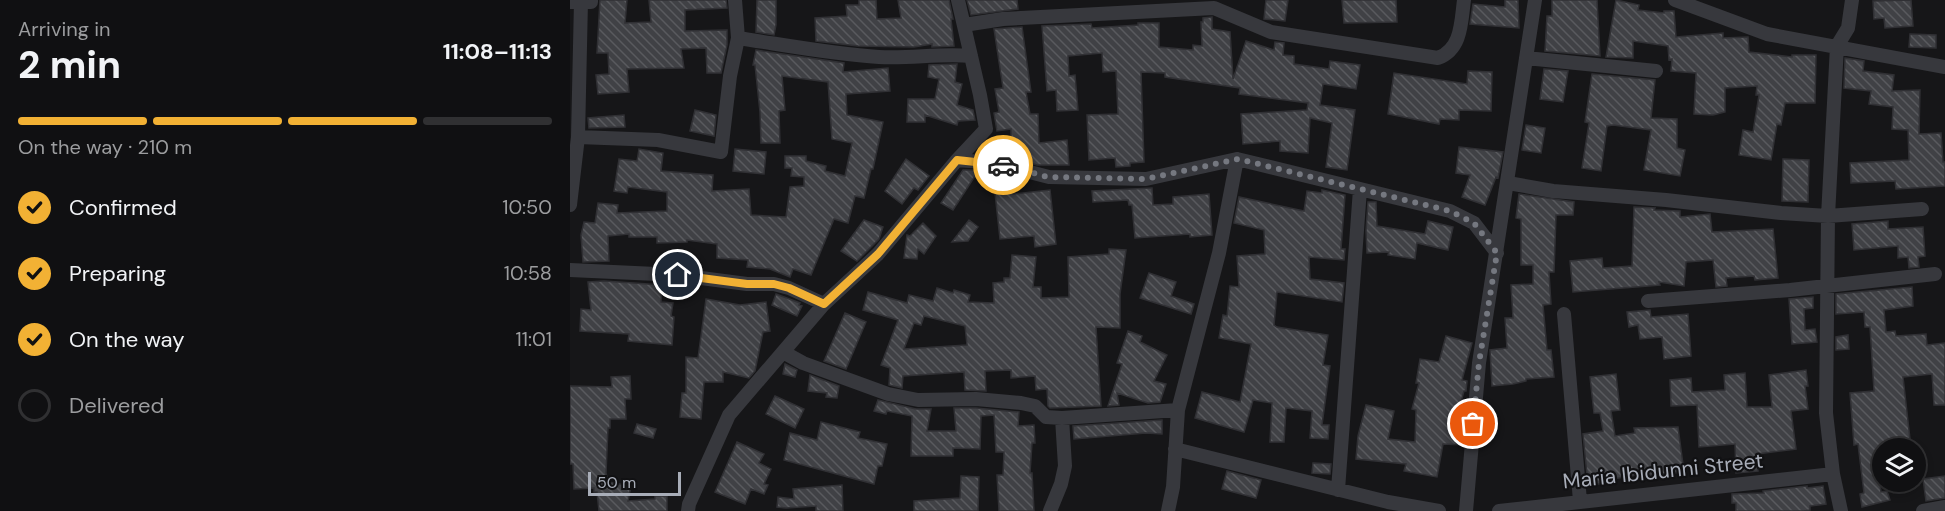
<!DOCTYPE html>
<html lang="en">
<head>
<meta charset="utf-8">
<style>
	body { margin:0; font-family:"DM Sans",sans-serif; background:#19191b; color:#f1f3f6; height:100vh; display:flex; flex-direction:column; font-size:22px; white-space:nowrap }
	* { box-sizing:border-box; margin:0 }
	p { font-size:20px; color:#9c9d9f }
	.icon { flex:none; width:33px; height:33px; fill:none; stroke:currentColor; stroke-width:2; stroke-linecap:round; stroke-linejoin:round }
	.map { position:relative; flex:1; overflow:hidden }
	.drawer { display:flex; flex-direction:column; background:#101012; width:570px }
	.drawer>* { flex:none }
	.controls { position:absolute; left:1302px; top:438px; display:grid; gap:12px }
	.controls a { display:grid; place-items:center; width:54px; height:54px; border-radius:50%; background:#101012; box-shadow:0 3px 9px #0003,0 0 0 2px #303032; font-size:30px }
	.scale { position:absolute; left:18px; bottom:15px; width:93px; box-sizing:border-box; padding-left:6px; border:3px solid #a8adb8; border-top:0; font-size:16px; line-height:21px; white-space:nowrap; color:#a8adb8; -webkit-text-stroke:4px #111113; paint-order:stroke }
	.pin { position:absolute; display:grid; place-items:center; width:51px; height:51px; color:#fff; margin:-26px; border:3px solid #fff; border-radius:50%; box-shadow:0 2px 6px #0007 }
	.courier { position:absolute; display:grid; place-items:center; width:60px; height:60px; margin:-30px; border:4px solid #f2b134; border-radius:50%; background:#fff; color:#222; box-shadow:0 2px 8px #0007 }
	.overview em { font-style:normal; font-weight:700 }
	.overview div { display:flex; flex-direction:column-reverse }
	.overview { display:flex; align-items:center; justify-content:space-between; height:102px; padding:0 18px }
	h1 { font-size:39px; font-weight:700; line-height:45px }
	.bar { display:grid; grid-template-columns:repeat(4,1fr); gap:9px 6px; align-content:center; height:72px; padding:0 18px }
	.bar i { height:8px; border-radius:4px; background:#303032 }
	.bar .active { background:#f2b134 }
	.bar p { grid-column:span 4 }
	ol { padding:0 18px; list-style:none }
	li { display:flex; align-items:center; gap:18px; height:66px }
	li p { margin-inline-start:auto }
	li .icon { padding:6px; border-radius:50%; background:#f2b134; color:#111; stroke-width:4 }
	li:last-child { color:#9c9d9f }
	li i { width:33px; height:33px; border:3px solid #303032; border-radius:50% }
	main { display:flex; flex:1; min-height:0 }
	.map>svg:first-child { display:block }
	.building { fill:url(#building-back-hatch); stroke:#303034; stroke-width:1.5; fill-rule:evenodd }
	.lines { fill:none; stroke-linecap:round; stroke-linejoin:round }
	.street { stroke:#37383d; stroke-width:14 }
	.done { stroke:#757880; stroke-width:6; stroke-dasharray:0 10.8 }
	.route { stroke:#f2b134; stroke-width:8 }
	.labels { text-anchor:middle; stroke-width:4.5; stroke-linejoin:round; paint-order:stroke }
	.street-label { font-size:21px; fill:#a8adb8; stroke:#111113 }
</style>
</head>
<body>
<main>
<section class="drawer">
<div class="overview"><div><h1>2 min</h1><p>Arriving in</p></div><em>11:08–11:13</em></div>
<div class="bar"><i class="active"></i><i class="active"></i><i class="active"></i><i></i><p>On the way · 210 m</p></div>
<ol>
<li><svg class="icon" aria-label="check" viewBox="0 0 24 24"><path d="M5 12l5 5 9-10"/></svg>Confirmed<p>10:50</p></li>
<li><svg class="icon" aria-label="check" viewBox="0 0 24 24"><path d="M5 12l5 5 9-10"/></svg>Preparing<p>10:58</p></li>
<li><svg class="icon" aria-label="check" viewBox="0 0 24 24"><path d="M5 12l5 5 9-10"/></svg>On the way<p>11:01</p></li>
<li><i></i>Delivered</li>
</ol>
</section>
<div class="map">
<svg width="1375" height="511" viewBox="0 0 1375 511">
	<defs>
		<pattern id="building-back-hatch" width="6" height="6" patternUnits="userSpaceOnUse" patternTransform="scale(1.5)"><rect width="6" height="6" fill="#404145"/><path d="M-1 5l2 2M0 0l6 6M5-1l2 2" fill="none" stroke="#595a5e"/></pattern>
	</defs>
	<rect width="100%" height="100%" fill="#161618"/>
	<!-- building -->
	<path class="building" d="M30,0h27l-2,23 26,-1 -2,-22h77l1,8 -42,2v21l42,-1v15l-6,28h-14l-1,-25 -25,1 3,19 -57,1 2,23 -31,2 -2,-19 13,-1 -1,-21h-11z
		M187,0h19v25l-2,10 -18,-3z
		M289,0h17l1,19 24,-1 -3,-18h51l4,19h-2l3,27 -22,1v-3l-18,3 -56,-1 -42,-5 -1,-23 32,-2 -1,-11h13z
		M397,0h50l1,9 -47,6z
		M696,0h22l-3,21 -21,-2z
		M772,0h54l1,22 -53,1z
		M935,0h13l1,28 -49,-4 3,-20 32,3z
		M982,0h45l3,56 -55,-5 2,-35h5z
		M1046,0l23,5 -1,5 26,3v-2h10l2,26 47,-4v5l25,-1 1,15 43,5v-2h24l-1,48h-30l-4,22 -4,-1 -6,36 -32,-5 4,-25 10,2 6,-37h-3l1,-9 -32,2v24l-12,3 -19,-1 2,-41 -25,-2 1,-12 -3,1 -1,-14 -35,-5v17l-27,-1z
		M1341,0l2,26 -28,2 -1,-10 -10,1 -1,-18z
		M642,17v12l18,3 3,47 13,-38 28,9 1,-8 9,1 -1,12 11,1v8l35,5 1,-8 30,4 -4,24 -33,-5 -3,21 35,5 -8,60 -21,-3 6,-44 -22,-5 -2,35 -28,-2v-10l-37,3 -2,-30 66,-4 1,-7 -69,-9 1,-6 -75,-11v-4l-24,-1 3,90 -14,1v3l-14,1 -1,-9 -26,2 -2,-45 31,-1 -2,-43 -13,1 -1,-19 -34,3 1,20 6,-1 3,35 -21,1 -1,-21 -9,1 -5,-65 49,-2 1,4 46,-3v-2h21v24l34,3v-5l9,1 -1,-24h2v-4z
		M452,27l9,65h-5l4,22h8l1,29 28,-3 2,25h-32l-26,-7v-29l-14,2 -3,-18 5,-1 -4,-23 8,-1 -9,-59z
		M1340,34l26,1v13l-27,-1z
		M186,50l88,13 -1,9 45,-4 2,23 -44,3 1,21 36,7 -10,47h-2l-7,29 -9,-2 -7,27 -14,-4 -23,56 -18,-6 -3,8 -20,-8 -23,-2 1,-7 -31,-2v-14l-30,-4v2l-30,1v-6h-28v-3l-21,2 1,25 -26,1 -2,-27 3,-13 11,1 3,-20 20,2 -1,8 50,-2v-19l-39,-5 -1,6 -13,-2 5,-32 18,2 2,-12 24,4 -2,18 52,4 -1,16 37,-2 2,26 35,2 4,-30 14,-1v-9l-13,-1 1,-8h-7v-12h21v5l20,5 -1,5 20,5 7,-33 -20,-4 -4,-57 -46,-6 3,34 -6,1 1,32h-19l-1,-31 -5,-47h-2z
		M1275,58l19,3 -1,10 31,4 -2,16 28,-1 -1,44 22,-1 2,29h2v24l-49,3 -1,-8 -44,2 -1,-20 59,-3 -1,-30 -16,-1 1,-22 -24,-3 2,-13 -27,-3z
		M387,64l-2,18 7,2 -5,21 16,5 2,10 -17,1 -1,4 -32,-10v7h-18l1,-23h27l4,-20 -11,-2 1,-12z
		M974,69l24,2 -5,31 -23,-3z
		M898,71l24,1 -1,39 -32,-1v10l-19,-1 -1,5 -51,-10 6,-41 73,11z
		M1022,74l63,6 -4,38 26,1v29l8,2 -5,26 -36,-6 7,-40 -38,-5 -6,1 -6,45 -19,-3 7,-45 -4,-1z
		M125,110l21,5 -2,21 -24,-5z
		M54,115l1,12 -36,1 -1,-10z
		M956,125l19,3 -4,25 -19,-3z
		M889,147l44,5 -5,26 -2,-1 -11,28 -23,-8 8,-22 -14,-2z
		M165,149l31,3 -2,22 -31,-3z
		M336,159l23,17 -11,14 -4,-2 -12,16 -17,-13z
		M1213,159l26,1 -1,42 -26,-1z
		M393,170h10l4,3 -24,37 -12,-7z
		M442,183l1,11 37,-4 6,54 -21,3 -1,-11 -34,3 -6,-55z
		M582,188l1,17 20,-1v-7l36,-3 3,41 -22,2v-3l-55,4 -3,-33h-3l-1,-5 -35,2 -1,-11z
		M752,190l23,5 -4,54h4l-1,11 -35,-3 1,22 34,4 -2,19 -65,-10 -3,33 3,2 51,8 -5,30 7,1 -8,59h7l-1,14 -18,-1 2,-27 -26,-3 -2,34h-14l2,-39 -19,-3 -9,32 -49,-14 7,-26 38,10 11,-58 -32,-6 4,-23 4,1 3,-30 9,1 -2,-31 28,-2 -1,-24 -30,-7 5,-26 65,14 3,-20 15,2z
		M949,194l55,8 -1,13h-17l-2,57h-5l2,32 -8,1 4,45h4l3,27 -28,2v2l-13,3 -21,2 -2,-36 17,-2 -2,-30h8l-2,-33 22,-1v-19h-12v-46l-5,-1z
		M798,202h8l1,24 48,8 3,-13 25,6 -5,23 -31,-7 -2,16 -27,-4 1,-3 -22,1 -1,-22z
		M1064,207l21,1 -1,2 26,1v6l30,-3 2,18 61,-3 5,49 -23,2 -1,-4 -28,2 1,8 -11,1 -3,-27 -27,2 -2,24 -25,-4 1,3 -87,7 -3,-31 32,-3 1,10 29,-2z
		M294,220l19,7 -4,12 -22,22 -16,-10z
		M399,220l9,7 -10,14 -16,1z
		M1318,221v8l35,-2 2,29 -7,1 1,10 -10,1 -1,-11 -10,1v-12l-44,4 -2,-26z
		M353,223l13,13 -12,18 -6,-5 -1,10 -13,-1 3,-23 3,1z
		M539,249l17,1 -6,44v34l-24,-1 5,79 -51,2 -2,-2 -1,-17 -11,1 -1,-14 -24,2v-8l-26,1 1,20 -21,-1 -1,-18 -61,4 -1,12 -13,-3 1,-17 -9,-3 17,-45 -35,-10 5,-18 39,11 2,-8 24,6 4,-13 16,5 1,-3 16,5 -2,7 26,1 -1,-20 11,-1v-4h6l2,-23 24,2 -3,30h8v11l28,-1 -1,-40 41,-3zM354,316l41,10 2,19 -63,4 10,-26 7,2z
		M579,273l27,9 -5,14 23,8 -3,10 -51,-16z
		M34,281l58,4 -1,17 12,1 -2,13 3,1 -2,28 -44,-4 1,-7 -49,-3 1,-22 10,1 -3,-28z
		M1342,287l1,19 -29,4 2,22 9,-1 1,5 30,-2 1,11 18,-2v62h-11l-2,-31 -29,3 8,71h-29v9l-5,1 4,34 6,-1 3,9 -28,7 -2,-13 4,-1 -6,-49 -4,1 -4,-52 24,-2 -4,-64h-5l-1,-15 -28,2v-20z
		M206,294l24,9 -1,2 3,1 -5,10 -25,-11z
		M1243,297v11l-9,1 1,21 10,-1 2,13 -25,2 -3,-45z
		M136,299l34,6 26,-3 4,29 -7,1 -8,39 -6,7 -26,-6v10h-19l-3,37 -21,-2 2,-24h4v-36l12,1z
		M1080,310l1,7 37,-3 3,42 -27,3 -2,-22 -22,2 -2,-14 -9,2 -2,-15z
		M275,313l21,9 -20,47 -22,-8z
		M558,331l14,5 -2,6 27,13 -13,26 12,3 -6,18 -12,1 -31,-10 2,12 -11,1 14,-42 -5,-1z
		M1278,335l1,14 -13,1v-13z
		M876,336l26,7 -10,37 5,1 -1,10h-2l-9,31h10l-2,23 -20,-1 -6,33 -33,-6 2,-7 -50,-5 2,-23 8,-31 28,6 -6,28 27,3 1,-32 -4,-1 7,-26h-3l4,-24 19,3z
		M215,364l12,6 -2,7 -12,-3z
		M1236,370l2,16h-3l3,23 -17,2 5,38 -39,5 1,17 -22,2 -1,-29 -36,3 -2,-42 -26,1 -1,-26 21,-2 1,14 33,-2 -1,-15 21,-2 2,34h25l-3,-32z
		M1046,374l4,36 -9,1 4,25 20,-3 -1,-5 44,-1 6,45 -41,4 -1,-2 -35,6 1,3 -20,2 -5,-51 20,-3 -3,-18h-6l-4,-36z
		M240,375l29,11 -2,12 -11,-1 1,-4 -19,-2z
		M60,376l1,23h-6l1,20h-16v9h-2l-2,45 2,9 23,4 -3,15 27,-2v-3h12v15h-68l-2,-19h-3v-4l-20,1 -1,-25h-3v-78l42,1 -1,-10z
		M205,396l29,13 -9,19 -29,-14z
		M308,400l38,9h15l-4,22h29l-2,-23h22l43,4 -1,14 16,-1 1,18h-3l-2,30h2l2,38h-35l-2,-36h6l1,-23h-8l-2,-37 -13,1 -1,33 -27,-1v8h-42l1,-40 -25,-5 -1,3 -12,-3z
		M592,420v14l-16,-1 -72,6 -1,-13z
		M251,422l39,10 -2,6 29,6 -5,22h-4l-4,18 -90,-24 6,-27 27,7z
		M67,424l19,5 -3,9 -19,-5z
		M167,442l27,12 -5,9 12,6 -7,15 4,1 -4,9 -13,-5 -6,15 -30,-12z
		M743,463l18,1 -1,10 -18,-1z
		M657,471l34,9 -5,18 -34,-9z
		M391,476l18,1 -1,34h-64v-10l46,-3z
		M1375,476v22l-19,3 -3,-22z
		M272,485l1,26h-27v-5l-30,2 -9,-1 1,-10 16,2 -1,-10z
		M1237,486v2l16,-2 3,18 -16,2v4l-6,1h-68v-8h-4v-9l32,-1 -1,-2z"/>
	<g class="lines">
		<!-- street -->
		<path class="street" d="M1105,0l92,34 178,33
			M0,2h21v-2
			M394,25l39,-6 211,-11 57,24 167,26c24,-9 23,-36 26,-58
			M168,38c47,7 94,16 141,19 31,2 61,-4 92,-1
			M956,58l130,13
			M8,137l80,3 63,12 9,-76 8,-38 -3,-38
			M387,160l38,3 54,14 97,2 91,-20 213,52 24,12 23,30
			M938,183l45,8 113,9 115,13 47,3 94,-7
			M0,205l8,-68 3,-136
			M0,270l108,5 69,9h27l15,4 35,16
			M1078,301l142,-11 145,-16
			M994,314l16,187
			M213,352l20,11 85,31 30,6 58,-1 45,4 14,3 11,11 16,1 116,-8
			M605,449l213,53 51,9
			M768,490l22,-301
			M118,511l1,-7 40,-89 95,-111 54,-50 79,-94 29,-31 -6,-34 -22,-95
			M480,511l11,-27 4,-18 -3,-48
			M598,511l5,-24 5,-77 41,-157 18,-94
			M896,511l13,-148 56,-363
			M929,511l334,-37
			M1271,511l-8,-37 -7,-61 2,-197 9,-170 11,-18 4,-28
			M1353,511l22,-4"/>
	</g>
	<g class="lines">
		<!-- done -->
		<path class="done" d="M433,165l45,12 98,2 92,-20 212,52 24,12 23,30 -18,110 -6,61"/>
		<!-- route -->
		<path class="route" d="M108,275l69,9h27l15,4 35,16 54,-50 79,-94 46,5"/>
	</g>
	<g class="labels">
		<!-- street labels -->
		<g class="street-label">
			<text transform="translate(1093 471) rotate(-6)" y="7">Maria Ibidunni Street</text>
		</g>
	</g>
</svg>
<div class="controls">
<a><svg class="icon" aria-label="layers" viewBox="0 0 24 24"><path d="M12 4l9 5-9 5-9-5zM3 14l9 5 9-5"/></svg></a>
</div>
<div class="scale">50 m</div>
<div class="pin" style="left:903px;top:424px;background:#ea580c"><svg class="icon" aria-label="bag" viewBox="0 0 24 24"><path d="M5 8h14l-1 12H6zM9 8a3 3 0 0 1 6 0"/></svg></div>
<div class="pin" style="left:108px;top:275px;background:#1f2937"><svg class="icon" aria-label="home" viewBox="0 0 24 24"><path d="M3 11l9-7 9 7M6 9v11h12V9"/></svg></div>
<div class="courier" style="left:433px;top:165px"><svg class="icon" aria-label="car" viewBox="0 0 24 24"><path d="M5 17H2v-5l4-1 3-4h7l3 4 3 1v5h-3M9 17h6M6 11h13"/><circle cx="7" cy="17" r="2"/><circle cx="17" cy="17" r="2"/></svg></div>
</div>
</main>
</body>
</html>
